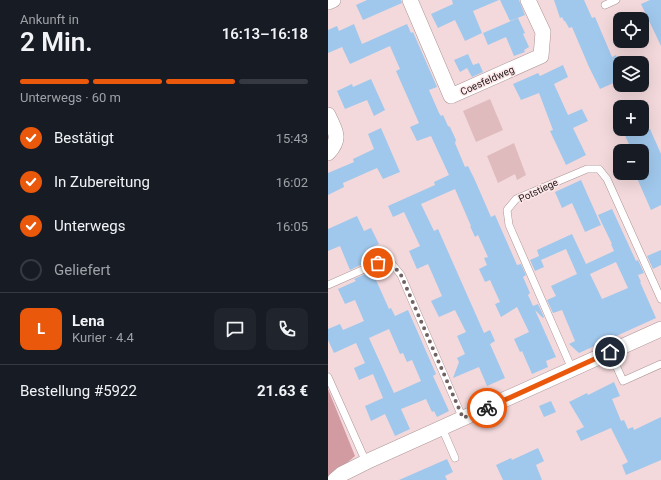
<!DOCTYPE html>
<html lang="de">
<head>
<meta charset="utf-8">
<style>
	body { margin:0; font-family:Roboto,sans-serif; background:#20242c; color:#f1f3f6; height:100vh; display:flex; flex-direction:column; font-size:15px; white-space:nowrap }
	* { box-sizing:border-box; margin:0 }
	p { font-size:13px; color:#9ea1a6 }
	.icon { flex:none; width:22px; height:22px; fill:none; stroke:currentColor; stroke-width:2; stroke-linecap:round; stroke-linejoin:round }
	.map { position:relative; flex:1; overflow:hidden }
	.sheet { display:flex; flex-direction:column; background:#171b24; width:328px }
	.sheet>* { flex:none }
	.fabs { position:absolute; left:285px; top:12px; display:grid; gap:8px }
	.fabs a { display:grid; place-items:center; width:36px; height:36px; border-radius:8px; background:#171b24; box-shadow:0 4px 16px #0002; font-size:20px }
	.pin { position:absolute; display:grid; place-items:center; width:34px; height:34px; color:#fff; margin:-17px; border:2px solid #fff; border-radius:50%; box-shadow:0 1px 4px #0007 }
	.courier { position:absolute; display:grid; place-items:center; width:40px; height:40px; margin:-20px; border:3px solid #ea580c; border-radius:50%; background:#fff; color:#222; box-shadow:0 1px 5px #0007 }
	.summary em { font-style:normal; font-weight:600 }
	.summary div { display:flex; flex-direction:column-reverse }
	.summary { display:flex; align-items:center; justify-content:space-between; height:68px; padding:0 20px }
	h1 { font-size:26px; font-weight:600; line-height:30px }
	.bar { display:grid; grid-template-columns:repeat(4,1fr); gap:6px 4px; align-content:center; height:48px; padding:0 20px }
	.bar i { height:5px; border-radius:3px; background:#363941 }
	.bar .on { background:#ea580c }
	.bar p { grid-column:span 4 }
	.line { display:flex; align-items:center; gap:10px; padding:0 20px; border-top:1px solid #363941 }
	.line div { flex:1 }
	.round { display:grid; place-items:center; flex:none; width:42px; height:42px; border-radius:8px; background:#20242c }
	ol { padding:0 20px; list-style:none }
	li { display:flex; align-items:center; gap:12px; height:44px }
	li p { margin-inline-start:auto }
	li .icon { padding:4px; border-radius:50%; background:#ea580c; color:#fff; stroke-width:4 }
	li:last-child { color:#9ea1a6 }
	li i { width:22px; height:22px; border:2px solid #363941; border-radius:50% }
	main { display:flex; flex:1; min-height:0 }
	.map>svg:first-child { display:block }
	.green { fill:#dfbbbe }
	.forest { fill:#d29ba1 }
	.building { fill:#a0c8ec; fill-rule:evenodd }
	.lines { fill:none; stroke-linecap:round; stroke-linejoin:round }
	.lane-casing { stroke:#ad9496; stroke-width:8 }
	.street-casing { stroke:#ad9496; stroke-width:16 }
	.lane { stroke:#fff; stroke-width:7 }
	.street { stroke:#fff; stroke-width:15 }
	.done { stroke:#706162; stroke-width:4; stroke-dasharray:0 7.2 }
	.route { stroke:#ea580c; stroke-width:5 }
	.labels { text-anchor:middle; stroke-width:3; stroke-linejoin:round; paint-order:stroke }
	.street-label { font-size:10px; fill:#292021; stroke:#fde7e9 }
</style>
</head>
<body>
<main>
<section class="sheet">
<div class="summary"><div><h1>2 Min.</h1><p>Ankunft in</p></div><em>16:13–16:18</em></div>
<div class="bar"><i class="on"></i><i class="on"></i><i class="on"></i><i></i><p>Unterwegs · 60 m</p></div>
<ol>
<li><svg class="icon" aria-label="check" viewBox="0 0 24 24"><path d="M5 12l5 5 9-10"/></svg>Bestätigt<p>15:43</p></li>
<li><svg class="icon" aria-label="check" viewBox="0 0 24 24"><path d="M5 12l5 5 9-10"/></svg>In Zubereitung<p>16:02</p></li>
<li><svg class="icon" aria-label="check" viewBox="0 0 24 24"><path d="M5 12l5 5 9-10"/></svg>Unterwegs<p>16:05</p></li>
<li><i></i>Geliefert</li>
</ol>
<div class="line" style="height:72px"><b class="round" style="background:#ea580c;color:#fff">L</b><div><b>Lena</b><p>Kurier · 4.4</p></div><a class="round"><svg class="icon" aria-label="chat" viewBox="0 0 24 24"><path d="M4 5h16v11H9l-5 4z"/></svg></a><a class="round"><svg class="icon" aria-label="phone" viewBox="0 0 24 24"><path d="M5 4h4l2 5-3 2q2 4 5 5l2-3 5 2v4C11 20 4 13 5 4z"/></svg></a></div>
<div class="line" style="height:52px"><div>Bestellung #5922</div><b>21.63 €</b></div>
</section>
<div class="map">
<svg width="333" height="480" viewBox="0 0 333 480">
	<rect width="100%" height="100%" fill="#f3d9db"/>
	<!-- green -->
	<path class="green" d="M162,99l13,31 -27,12 -13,-31z
		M186,143l12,32 -9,5 -2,-6 -17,9 -11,-27z"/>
	<!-- forest -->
	<path class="forest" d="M0,389l27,67 -27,23z"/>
	<!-- building -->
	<path class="building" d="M39,0h34l1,3 -39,17 -7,-15z
		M124,0h47l-26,11 9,22 -17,8 -10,-21 -17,8 -7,-14 22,-10z
		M172,0h19l6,15 -15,6z
		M226,0h30l8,18 3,-1 17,40 4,-2 4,9v16l-20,9 -11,-22 -17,-40 -3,1 -4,-7h-1l-2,-4 -2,1z
		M322,0h11v46l-20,-42z
		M190,18l7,15 -2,1 6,13 -5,3 1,2 -11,4 -8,-19 -18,8 -5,-12z
		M26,24l8,20 45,-20 4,9 2,-1 24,55 -8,3 10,23 2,3 2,-1 5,11 2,1 6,13 -1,3 10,24 3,-1 6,12 17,39 4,-2 22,50 4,-1 5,11 -3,2 7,16 -2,2 5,11 5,-2 6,13 -1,1 -8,-8 21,47 -10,4 2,6 -16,7 -10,-23 -2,1 -6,-13 15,-7 -12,-25 -16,10 -6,-13 5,-2 -10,-22 -5,2 -6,-13 8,-4 -3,-7 4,-1 -10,-22 -3,2 -5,-11h1l-16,-37 -34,15 13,27 4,-2 46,104 6,-3 5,11 -5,3 15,34 -18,8 -8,-19 -26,11 6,-16 -2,-4 8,-4 -8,-18 9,-4 -11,-22 -16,7 -8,-16 11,-5 -14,-32 -11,5 -8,-18 11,-5 -16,-34 -11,5 -5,-11 47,-21 -1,-3 15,-7 -18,-39 -14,5 -7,-14 9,-4 -23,-52 4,-2 -10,-23 -40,18 -8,-17 -14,6v-23l9,-4 2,5z
		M140,54l5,11 6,-2 4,9 -11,5 -5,-9 -7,4 -6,-12z
		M235,65l5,12 -14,7 14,31 14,-6 6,12 -15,7 13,27 -20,10 -16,-34 3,-1 -14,-37 -18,7 -8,-16 25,-11 2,3z
		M43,79l14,31 -11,6 -7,-16 -22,9 -8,-18 15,-7 1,3z
		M53,128l19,44 -17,7 -6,-11 -34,15 1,4 -16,8v-22l26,-11 -1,-3 21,-10 -6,-15z
		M294,129h28l11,25v51l-10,5 -15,-34 6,-2v-23h-10z
		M253,180l20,45 -16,7 -13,-29 -10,5 -7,-16z
		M284,209l24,52 2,-1 6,13 -6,2 3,7h-1l16,36 -77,35 -10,-9 6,-3 -13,-31 -9,3 -6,-13 9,-4 -5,-10 26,-12 -11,-25 -25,11 3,7 -9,4 -5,-11 9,-4 -2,-6 35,-16 14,30 28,-13 -3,-7h1l-14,-29zM288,262l12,26 -26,11 -12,-25z
		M29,216l7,15 7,-3 8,16 -13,6 1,4 -3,1 3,7 -17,8 -10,-24 -12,5v-22z
		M333,250v15l-8,4 -6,-13z
		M44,271l17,38 2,-1 4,8 13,-6 28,64 -3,2 16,35 -12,6 -3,-6 -2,1 -6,-13 -25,10 9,20 -15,7 -10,-22 -14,7 -6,-15 18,-8 -10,-24 -14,6 -5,-12 11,-5 -9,-20 -22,10 -6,-13v-11l12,-5 3,6 21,-9 -9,-21 -10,4 -7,-15 18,-8 -2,-2zM61,329l11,25 3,-1 4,9 5,-2 9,21 -27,12 -25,-55z
		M286,382l6,14 -8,3 9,22 3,-1 4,9 5,-2 1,3 27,-13v43l-35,15 -4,-10 6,-3 -17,-34 -30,13 -5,-10 8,-4 -15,-25 18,-9 1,2z
		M223,401l5,11 -12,5 -5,-11z
		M210,448l6,13 -8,4 6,15h-39l-7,-15 15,-7 1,2z
		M119,459l6,13 -8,4 2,4h-48z"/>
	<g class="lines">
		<defs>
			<path id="lane" d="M277,5l11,-5
				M0,285l50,-22 14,1 9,11 62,144
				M282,352l13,29 38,-17
				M244,369l-63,-144 -2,-15 9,-11 71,-30h12l8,10 54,120
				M0,377l38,85
				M114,428l13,30"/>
			<path id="street" d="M82,0l41,96 90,-40 2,-24 -15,-32
				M0,2l5,-2
				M0,115c7,16 14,23 0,38
				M7,480l7,-6 24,-12 295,-133"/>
		</defs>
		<!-- lane casing -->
		<use href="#lane" class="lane-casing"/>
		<!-- street casing -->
		<use href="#street" class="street-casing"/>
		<!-- lane -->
		<use href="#lane" class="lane"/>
		<!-- street -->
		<use href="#street" class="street"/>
	</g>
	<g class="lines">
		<!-- done -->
		<path class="done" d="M50,263l14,1 9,11 62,143 24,-10"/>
		<!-- route -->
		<path class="route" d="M159,408l123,-56"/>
	</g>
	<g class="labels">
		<!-- street labels -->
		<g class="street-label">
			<text transform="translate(159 80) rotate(-24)" y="4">Coesfeldweg</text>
			<text transform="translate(210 190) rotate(-25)" y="4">Potstiege</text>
		</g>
	</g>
</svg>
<div class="fabs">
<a><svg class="icon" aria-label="locate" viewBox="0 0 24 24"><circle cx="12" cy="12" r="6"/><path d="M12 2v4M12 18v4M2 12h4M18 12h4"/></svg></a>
<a><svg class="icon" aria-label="layers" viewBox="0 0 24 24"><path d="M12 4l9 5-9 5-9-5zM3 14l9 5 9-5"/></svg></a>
<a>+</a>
<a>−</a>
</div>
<div class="pin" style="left:50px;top:263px;background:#ea580c"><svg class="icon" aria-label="bag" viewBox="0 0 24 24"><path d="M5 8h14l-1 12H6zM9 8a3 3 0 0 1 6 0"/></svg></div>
<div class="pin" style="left:282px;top:352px;background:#1f2937"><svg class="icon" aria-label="home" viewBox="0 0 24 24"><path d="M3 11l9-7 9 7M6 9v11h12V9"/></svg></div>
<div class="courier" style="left:159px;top:408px"><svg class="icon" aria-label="bike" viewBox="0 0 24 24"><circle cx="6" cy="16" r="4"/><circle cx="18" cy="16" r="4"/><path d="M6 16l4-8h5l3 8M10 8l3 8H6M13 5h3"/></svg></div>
</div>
</main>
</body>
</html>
